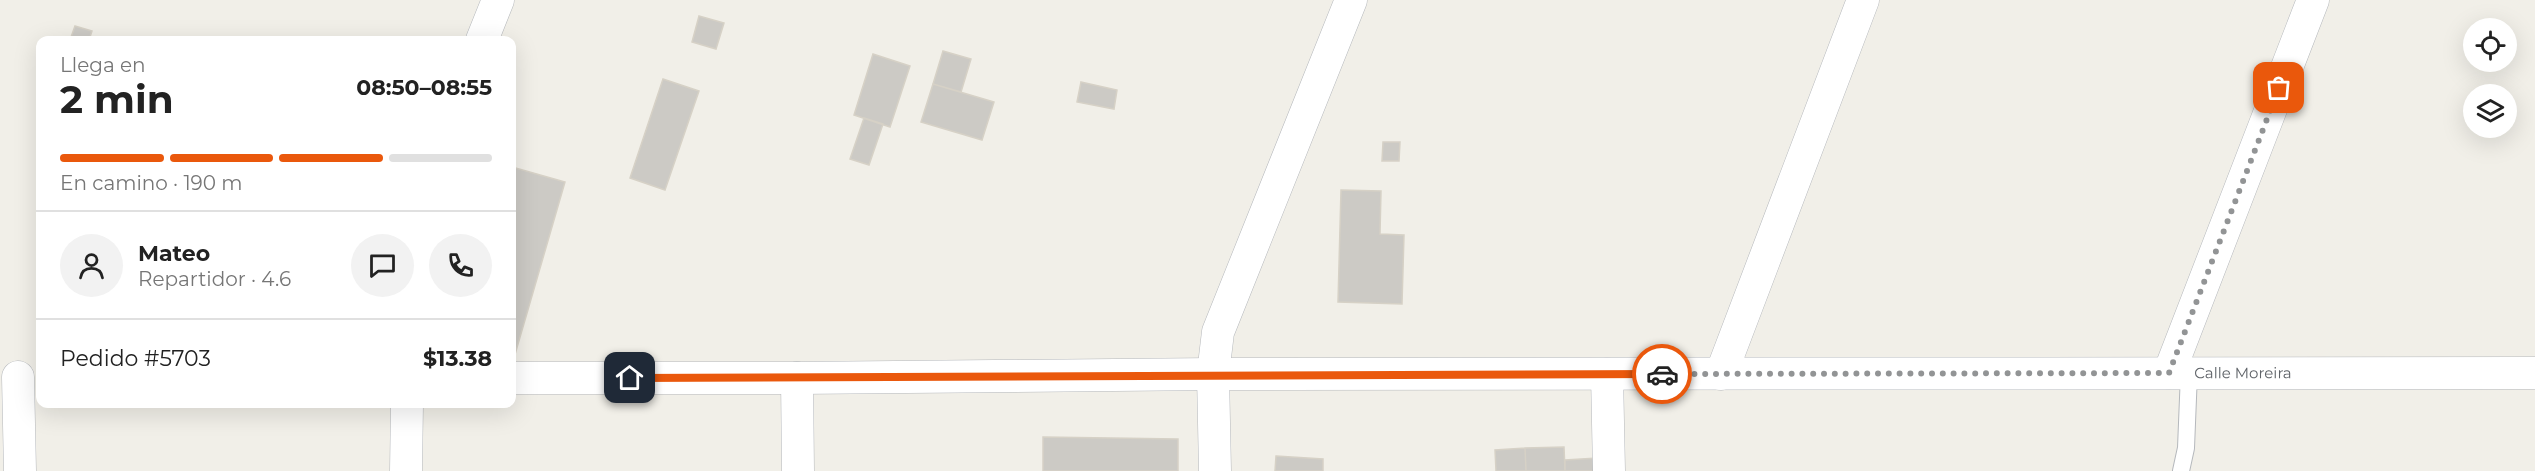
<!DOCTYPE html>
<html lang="es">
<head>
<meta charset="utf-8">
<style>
	body { margin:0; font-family:Montserrat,sans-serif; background:#f2f2f2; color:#222; height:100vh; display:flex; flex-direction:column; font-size:22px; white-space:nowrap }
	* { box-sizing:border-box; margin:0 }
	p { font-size:20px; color:#767676 }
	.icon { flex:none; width:33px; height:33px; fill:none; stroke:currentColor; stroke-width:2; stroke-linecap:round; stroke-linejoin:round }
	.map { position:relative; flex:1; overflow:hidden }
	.side { position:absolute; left:36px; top:36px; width:480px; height:372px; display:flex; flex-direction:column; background:#fff; border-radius:12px; box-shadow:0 6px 24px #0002 }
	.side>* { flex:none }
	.tools { position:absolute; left:2463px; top:18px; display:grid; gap:12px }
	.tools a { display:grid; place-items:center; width:54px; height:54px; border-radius:50%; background:#fff; box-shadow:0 6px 24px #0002; font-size:30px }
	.pin { position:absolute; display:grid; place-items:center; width:51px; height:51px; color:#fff; margin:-26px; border-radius:12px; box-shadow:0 3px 9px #0006 }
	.courier { position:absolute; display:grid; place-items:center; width:60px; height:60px; margin:-30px; border:4px solid #ea580c; border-radius:50%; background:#fff; color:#222; box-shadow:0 2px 8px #0007 }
	.head em { font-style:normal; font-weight:700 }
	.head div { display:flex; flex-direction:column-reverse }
	.head { display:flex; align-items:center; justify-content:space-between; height:102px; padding:0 24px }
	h1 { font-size:39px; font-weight:700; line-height:45px }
	.bar { display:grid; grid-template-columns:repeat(4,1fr); gap:9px 6px; align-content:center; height:72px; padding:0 24px }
	.bar i { height:8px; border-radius:4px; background:#e0e0e0 }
	.bar .active { background:#ea580c }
	.bar p { grid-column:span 4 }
	.line { display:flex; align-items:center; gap:15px; padding:0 24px; border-top:2px solid #e0e0e0 }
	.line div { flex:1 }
	.round { display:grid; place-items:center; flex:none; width:63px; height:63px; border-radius:32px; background:#f2f2f2 }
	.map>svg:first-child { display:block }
	.building { fill:#cccac5; stroke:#d6d1c6; stroke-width:1.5 }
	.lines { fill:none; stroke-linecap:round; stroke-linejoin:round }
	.lane-casing { stroke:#b5b8bc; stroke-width:18 }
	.street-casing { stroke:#b5b8bc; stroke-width:33 }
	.lane { stroke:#fff; stroke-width:16 }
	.street { stroke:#fff; stroke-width:32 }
	.done { stroke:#929495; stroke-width:6; stroke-dasharray:0 10.8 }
	.route { stroke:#ea580c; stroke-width:8 }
	.labels { text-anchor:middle; stroke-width:4.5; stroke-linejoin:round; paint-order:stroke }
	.street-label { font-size:15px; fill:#5f6368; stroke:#fff }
</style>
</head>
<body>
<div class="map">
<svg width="2535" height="471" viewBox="0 0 2535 471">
	<rect width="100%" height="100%" fill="#f1efe8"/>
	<!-- building -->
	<path class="building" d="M699,16l25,7 -8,26 -24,-7z
		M75,26l17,5 -3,9h-19z
		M943,51l28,8 -10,33 -28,-8z
		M873,54l37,12 -20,61 -36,-12z
		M663,79l36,12 -34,99 -35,-12z
		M1081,82l36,8 -3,19 -37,-7z
		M933,84l61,18 -12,38 -61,-18z
		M864,118l19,6 -14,41 -19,-6z
		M1383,142h17l-1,19h-17z
		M512,167l53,15 -51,176 -2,-1z
		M1341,190l40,1 -1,43 24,1 -2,69 -64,-2z
		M1043,437l135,2v32h-135z
		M1564,447l1,24h-39l-1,-23z
		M1525,448l1,23h-30l-1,-21z
		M1276,456l47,3v12h-48z
		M1597,458v13h-32v-11z"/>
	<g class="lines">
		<defs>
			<path id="lane" d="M2181,471l5,-23 3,-75"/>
			<g id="street">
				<path d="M482,40l16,-40"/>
				<path d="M2169,373l144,-373"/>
				<path d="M1607,374l2,97"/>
				<path d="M1721,374l142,-374"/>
				<path d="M18,377l2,94"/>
				<path id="s1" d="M512,378h285l416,-4 1322,-1"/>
				<path d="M797,378l1,93"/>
				<path d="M406,471l1,-67"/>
				<path d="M1215,471l-2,-97 5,-42 133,-332"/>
			</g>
		</defs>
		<!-- lane casing -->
		<use href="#lane" class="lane-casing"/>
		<!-- street casing -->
		<use href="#street" class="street-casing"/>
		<!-- lane -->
		<use href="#lane" class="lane"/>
		<!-- street -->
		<use href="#street" class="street"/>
	</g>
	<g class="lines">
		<!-- done -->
		<path class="done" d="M1662,374l507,-1 110,-285"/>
		<!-- route -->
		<path class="route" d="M630,378l1032,-4"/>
	</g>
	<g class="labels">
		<!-- street labels -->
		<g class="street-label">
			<text dy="5" stroke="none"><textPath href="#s1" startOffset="1731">Calle Moreira</textPath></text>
		</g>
	</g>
</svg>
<div class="tools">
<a><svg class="icon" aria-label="locate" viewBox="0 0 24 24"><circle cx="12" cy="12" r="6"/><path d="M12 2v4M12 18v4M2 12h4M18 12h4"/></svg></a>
<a><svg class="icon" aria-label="layers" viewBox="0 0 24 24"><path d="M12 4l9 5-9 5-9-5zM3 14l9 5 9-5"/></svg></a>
</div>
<div class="pin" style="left:2279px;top:88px;background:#ea580c"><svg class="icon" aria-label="bag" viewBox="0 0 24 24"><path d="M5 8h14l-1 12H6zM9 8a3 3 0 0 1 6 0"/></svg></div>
<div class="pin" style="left:630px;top:378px;background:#1f2937"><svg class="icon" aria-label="home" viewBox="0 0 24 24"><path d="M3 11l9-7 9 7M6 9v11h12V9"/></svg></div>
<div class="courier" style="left:1662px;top:374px"><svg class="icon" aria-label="car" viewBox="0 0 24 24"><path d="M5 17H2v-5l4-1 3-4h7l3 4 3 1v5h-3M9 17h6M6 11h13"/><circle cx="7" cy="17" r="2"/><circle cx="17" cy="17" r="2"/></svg></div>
<section class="side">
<div class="head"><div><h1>2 min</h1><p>Llega en</p></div><em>08:50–08:55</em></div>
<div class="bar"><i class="active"></i><i class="active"></i><i class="active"></i><i></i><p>En camino · 190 m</p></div>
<div class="line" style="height:108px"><a class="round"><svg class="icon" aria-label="person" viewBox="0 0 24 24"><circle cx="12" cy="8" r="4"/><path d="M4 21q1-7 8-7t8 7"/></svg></a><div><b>Mateo</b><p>Repartidor · 4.6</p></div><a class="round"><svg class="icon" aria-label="chat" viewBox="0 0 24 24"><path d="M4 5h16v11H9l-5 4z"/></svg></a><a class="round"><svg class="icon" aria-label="phone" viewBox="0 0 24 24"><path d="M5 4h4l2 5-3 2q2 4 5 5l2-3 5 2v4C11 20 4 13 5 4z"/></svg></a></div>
<div class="line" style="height:78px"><div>Pedido #5703</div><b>$13.38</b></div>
</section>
</div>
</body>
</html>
